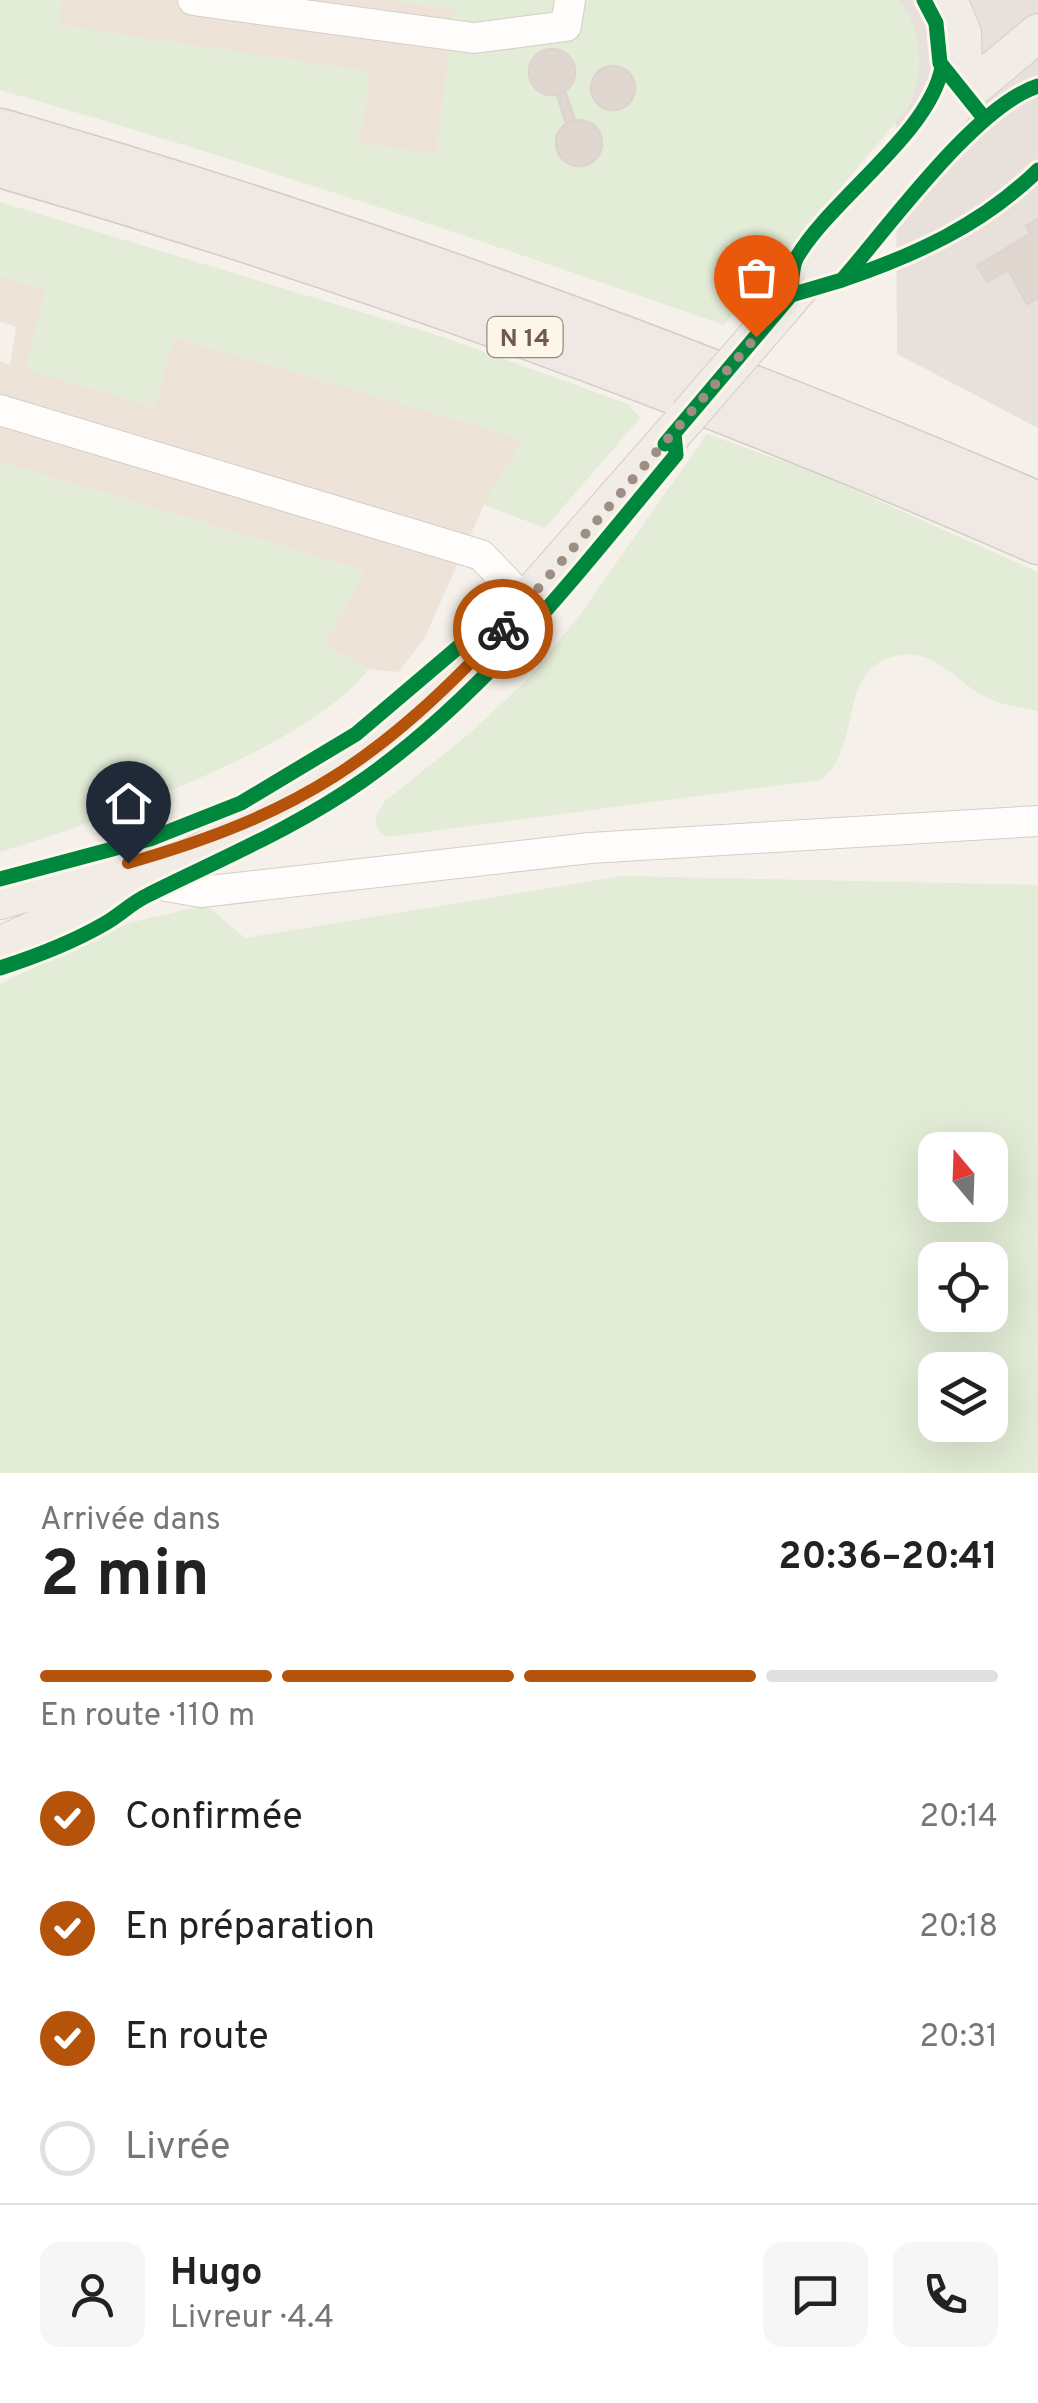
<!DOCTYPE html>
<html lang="fr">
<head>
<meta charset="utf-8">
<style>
	body { margin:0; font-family:Overpass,sans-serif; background:#f6f6f6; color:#222; height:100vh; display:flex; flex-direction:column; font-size:38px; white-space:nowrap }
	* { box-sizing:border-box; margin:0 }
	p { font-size:32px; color:#767676 }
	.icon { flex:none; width:55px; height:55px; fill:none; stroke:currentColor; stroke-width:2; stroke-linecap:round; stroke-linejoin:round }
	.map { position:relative; height:1473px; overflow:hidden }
	.drawer { display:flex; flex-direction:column; background:#fff; flex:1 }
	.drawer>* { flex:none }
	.needle { width:65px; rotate:341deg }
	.buttons { position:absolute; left:918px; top:1132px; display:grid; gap:20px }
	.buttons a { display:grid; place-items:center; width:90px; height:90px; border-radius:20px; background:#fff; box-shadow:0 10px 40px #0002; font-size:50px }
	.pin { position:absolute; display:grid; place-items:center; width:85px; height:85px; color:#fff; margin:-102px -42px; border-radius:50% 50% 50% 0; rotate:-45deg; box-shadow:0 0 10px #0007 }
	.pin .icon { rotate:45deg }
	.courier { position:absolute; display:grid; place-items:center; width:100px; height:100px; margin:-50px; border:8px solid #b45309; border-radius:50%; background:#fff; color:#222; box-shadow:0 2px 12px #0007 }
	.overview em { font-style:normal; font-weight:700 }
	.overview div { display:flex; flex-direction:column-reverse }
	.overview { display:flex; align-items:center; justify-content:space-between; height:170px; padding:0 40px }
	h1 { font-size:65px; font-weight:700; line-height:75px }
	.bar { display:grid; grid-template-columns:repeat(4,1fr); gap:15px 10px; align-content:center; height:120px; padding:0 40px }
	.bar i { height:12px; border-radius:8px; background:#e0e0e0 }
	.bar .selected { background:#b45309 }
	.bar p { grid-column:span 4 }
	.line { display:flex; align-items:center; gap:25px; padding:0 40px; border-top:2px solid #e0e0e0 }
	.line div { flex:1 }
	.round { display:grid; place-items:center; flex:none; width:105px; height:105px; border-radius:20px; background:#f6f6f6 }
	ol { padding:0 40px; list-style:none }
	li { display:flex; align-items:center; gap:30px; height:110px }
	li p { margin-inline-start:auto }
	li .icon { padding:10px; border-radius:50%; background:#b45309; color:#fff; stroke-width:4 }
	li:last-child { color:#767676 }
	li i { width:55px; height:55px; border:5px solid #e0e0e0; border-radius:50% }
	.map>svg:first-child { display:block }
	.residential { fill:#eee3d8 }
	.industrial { fill:#e8e1db }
	.green { fill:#e2ecd6; fill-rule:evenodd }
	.building { fill:#dfd7d0; stroke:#ded4cd; stroke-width:2.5 }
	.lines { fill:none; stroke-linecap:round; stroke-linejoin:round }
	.minor-casing { stroke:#d4cec8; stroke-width:32 }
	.major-casing { stroke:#d4ccc6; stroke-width:40 }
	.highway-casing { stroke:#d4ccc6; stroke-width:45 }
	.minor { stroke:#fefdfc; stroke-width:30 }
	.major { stroke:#f1ede6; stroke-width:38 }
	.highway { stroke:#f0e8e4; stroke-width:42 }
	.major-bridge-casing { stroke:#d4ccc6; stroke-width:40; stroke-linecap:butt }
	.major-bridge { stroke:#f1ede6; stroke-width:38 }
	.cycleway-casing { stroke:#fdf6eb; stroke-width:21 }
	.cycleway { stroke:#00873e; stroke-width:15 }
	.done { stroke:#9f8e83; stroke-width:10; stroke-dasharray:0 18 }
	.route { stroke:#b45309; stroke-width:12 }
	.labels { text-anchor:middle; stroke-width:8; stroke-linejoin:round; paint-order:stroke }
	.shield { fill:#fdf6eb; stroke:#9b887c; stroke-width:2.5 }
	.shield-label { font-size:25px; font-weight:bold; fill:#71594c }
</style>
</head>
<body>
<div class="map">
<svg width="1038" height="1473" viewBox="0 0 1038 1473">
	<rect width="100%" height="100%" fill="#f5f1ea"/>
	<!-- residential -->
	<path class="residential" d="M62,0h328l65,9 -19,146 -77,-12 11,-71 -313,-47z
		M0,275l46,15 -20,79 128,38 20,-70 349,102 -39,66 -60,134 -26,33 -30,-3 -44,-25 41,-73 -365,-109v-101l10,4 6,-38 -16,-5z"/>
	<!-- industrial -->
	<path class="industrial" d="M895,0h143v428l-141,-74z"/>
	<!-- green -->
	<path class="green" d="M0,0h62l-4,25 313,47 -12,71 77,12 19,-146 -65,-9h510c23,34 25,72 8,108l-184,217c-240,-84 -480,-165 -724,-235z
		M0,202l443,135 185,67 12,14 -95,110 -61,-23 38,-66 -348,-102 -20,70 -129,-38 21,-79 -46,-15z
		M707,434l109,39 222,99v139c-17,-4 -37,-6 -53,-14 -32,-17 -54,-54 -96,-39 -52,18 -26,91 -69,122l-433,57 -9,-7 -3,-12 10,-17 84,-67 61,-57 51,-64z
		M0,462l365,109 -41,73 44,25c-51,75 -278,156 -368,183z
		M623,876l415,9v588h-1038v-489l129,-61 77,-18 39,33zM935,1150h55v55h-55zM935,1260h55v55h-55zM935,1370h55v55h-55z"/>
	<!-- building -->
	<path class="building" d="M529 72a23 23 0 1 1 46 0a23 23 0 1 1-46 0Z
		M591 88a22 22 0 1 1 44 0a22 22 0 1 1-44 0Z
		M565,91l10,29 -9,4 -9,-30z
		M556 143a23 23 0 1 1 46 0a23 23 0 1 1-46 0Z
		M1038,219v79l-11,6 -19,-34 -21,12 -10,-16 53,-32 -4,-8z"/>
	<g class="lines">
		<defs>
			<path id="minor" d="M193,0l281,38 92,-12 4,-26
				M0,410l481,145 46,48
				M131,880l70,12 389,-44 448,-27"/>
			<path id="major" d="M948,0l14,33 2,62
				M779,311l185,-216 74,-62
				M0,900l165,-48
				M0,946l183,-84 135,-74 55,-36 85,-74 230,-262"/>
			<path id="highway" d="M0,130c354,101 699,229 1038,373
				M0,166c354,102 701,229 1038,377"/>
		</defs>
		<!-- minor casing -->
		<use href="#minor" class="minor-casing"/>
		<!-- major casing -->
		<use href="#major" class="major-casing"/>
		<!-- highway casing -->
		<use href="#highway" class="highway-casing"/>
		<!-- minor -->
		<use href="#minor" class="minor"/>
		<!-- major -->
		<use href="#major" class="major"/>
		<!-- highway -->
		<use href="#highway" class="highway"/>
		<defs>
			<path id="major-bridge" d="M688,416l91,-105"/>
		</defs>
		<!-- major-bridge casing -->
		<use href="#major-bridge" class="major-bridge-casing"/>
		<!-- major-bridge -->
		<use href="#major-bridge" class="major-bridge"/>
		<defs>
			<path id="cycleway" d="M924,0l12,23 4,40 44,55
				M1038,86c-63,20 -150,142 -196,194 73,-25 140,-55 196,-110
				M842,280l-51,15c1,-11 0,-28 6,-38 34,-58 133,-124 145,-190
				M665,444l126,-149
				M0,879l150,-40 91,-36 115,-69 106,-90 33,-6
				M0,968c34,-11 73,-26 104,-44 16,-9 27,-21 44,-29 72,-36 147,-67 214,-114 124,-87 217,-210 314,-326l-2,-22"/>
		</defs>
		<!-- cycleway casing -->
		<use href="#cycleway" class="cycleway-casing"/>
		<!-- cycleway -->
		<use href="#cycleway" class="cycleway"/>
	</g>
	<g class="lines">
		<!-- done -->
		<path class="done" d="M503,629l253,-292"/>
		<!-- route -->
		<path class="route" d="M128,863c172,-49 253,-104 375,-234"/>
	</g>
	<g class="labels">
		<!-- shield labels -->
		<rect class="shield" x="487.5" y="317" width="75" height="40" rx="8"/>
		<g class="shield-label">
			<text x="525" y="346">N 14</text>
		</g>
	</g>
</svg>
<div class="buttons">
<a><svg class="needle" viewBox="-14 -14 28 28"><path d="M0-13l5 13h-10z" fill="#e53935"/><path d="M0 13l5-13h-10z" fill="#767676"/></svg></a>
<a><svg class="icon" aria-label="locate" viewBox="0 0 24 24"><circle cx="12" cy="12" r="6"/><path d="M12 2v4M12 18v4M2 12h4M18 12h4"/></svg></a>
<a><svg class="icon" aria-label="layers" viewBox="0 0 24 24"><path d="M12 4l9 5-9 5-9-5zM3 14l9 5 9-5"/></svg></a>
</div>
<div class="pin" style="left:756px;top:337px;background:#ea580c"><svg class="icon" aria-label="bag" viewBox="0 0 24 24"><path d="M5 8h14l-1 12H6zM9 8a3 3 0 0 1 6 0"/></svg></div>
<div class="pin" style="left:128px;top:863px;background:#1f2937"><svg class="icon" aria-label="home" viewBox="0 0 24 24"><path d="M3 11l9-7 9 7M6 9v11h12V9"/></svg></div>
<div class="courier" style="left:503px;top:629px"><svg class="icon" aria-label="bike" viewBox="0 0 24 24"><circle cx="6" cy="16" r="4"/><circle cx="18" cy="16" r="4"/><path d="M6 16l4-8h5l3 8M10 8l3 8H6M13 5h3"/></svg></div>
</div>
<section class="drawer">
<div class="overview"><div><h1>2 min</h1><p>Arrivée dans</p></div><em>20:36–20:41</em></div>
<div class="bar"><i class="selected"></i><i class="selected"></i><i class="selected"></i><i></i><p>En route · 110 m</p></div>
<ol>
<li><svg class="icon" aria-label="check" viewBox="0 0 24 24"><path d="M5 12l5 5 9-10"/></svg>Confirmée<p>20:14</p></li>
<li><svg class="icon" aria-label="check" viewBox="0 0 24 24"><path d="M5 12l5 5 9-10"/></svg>En préparation<p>20:18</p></li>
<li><svg class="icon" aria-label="check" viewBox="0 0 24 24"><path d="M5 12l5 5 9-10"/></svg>En route<p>20:31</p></li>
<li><i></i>Livrée</li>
</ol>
<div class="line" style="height:180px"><a class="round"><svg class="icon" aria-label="person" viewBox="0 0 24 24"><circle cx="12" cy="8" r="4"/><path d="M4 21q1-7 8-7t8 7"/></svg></a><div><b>Hugo</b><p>Livreur · 4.4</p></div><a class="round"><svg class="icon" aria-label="chat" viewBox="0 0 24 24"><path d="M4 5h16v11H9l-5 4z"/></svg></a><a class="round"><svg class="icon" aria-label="phone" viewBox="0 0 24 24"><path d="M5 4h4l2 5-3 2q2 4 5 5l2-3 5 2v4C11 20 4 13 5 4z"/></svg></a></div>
</section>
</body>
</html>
